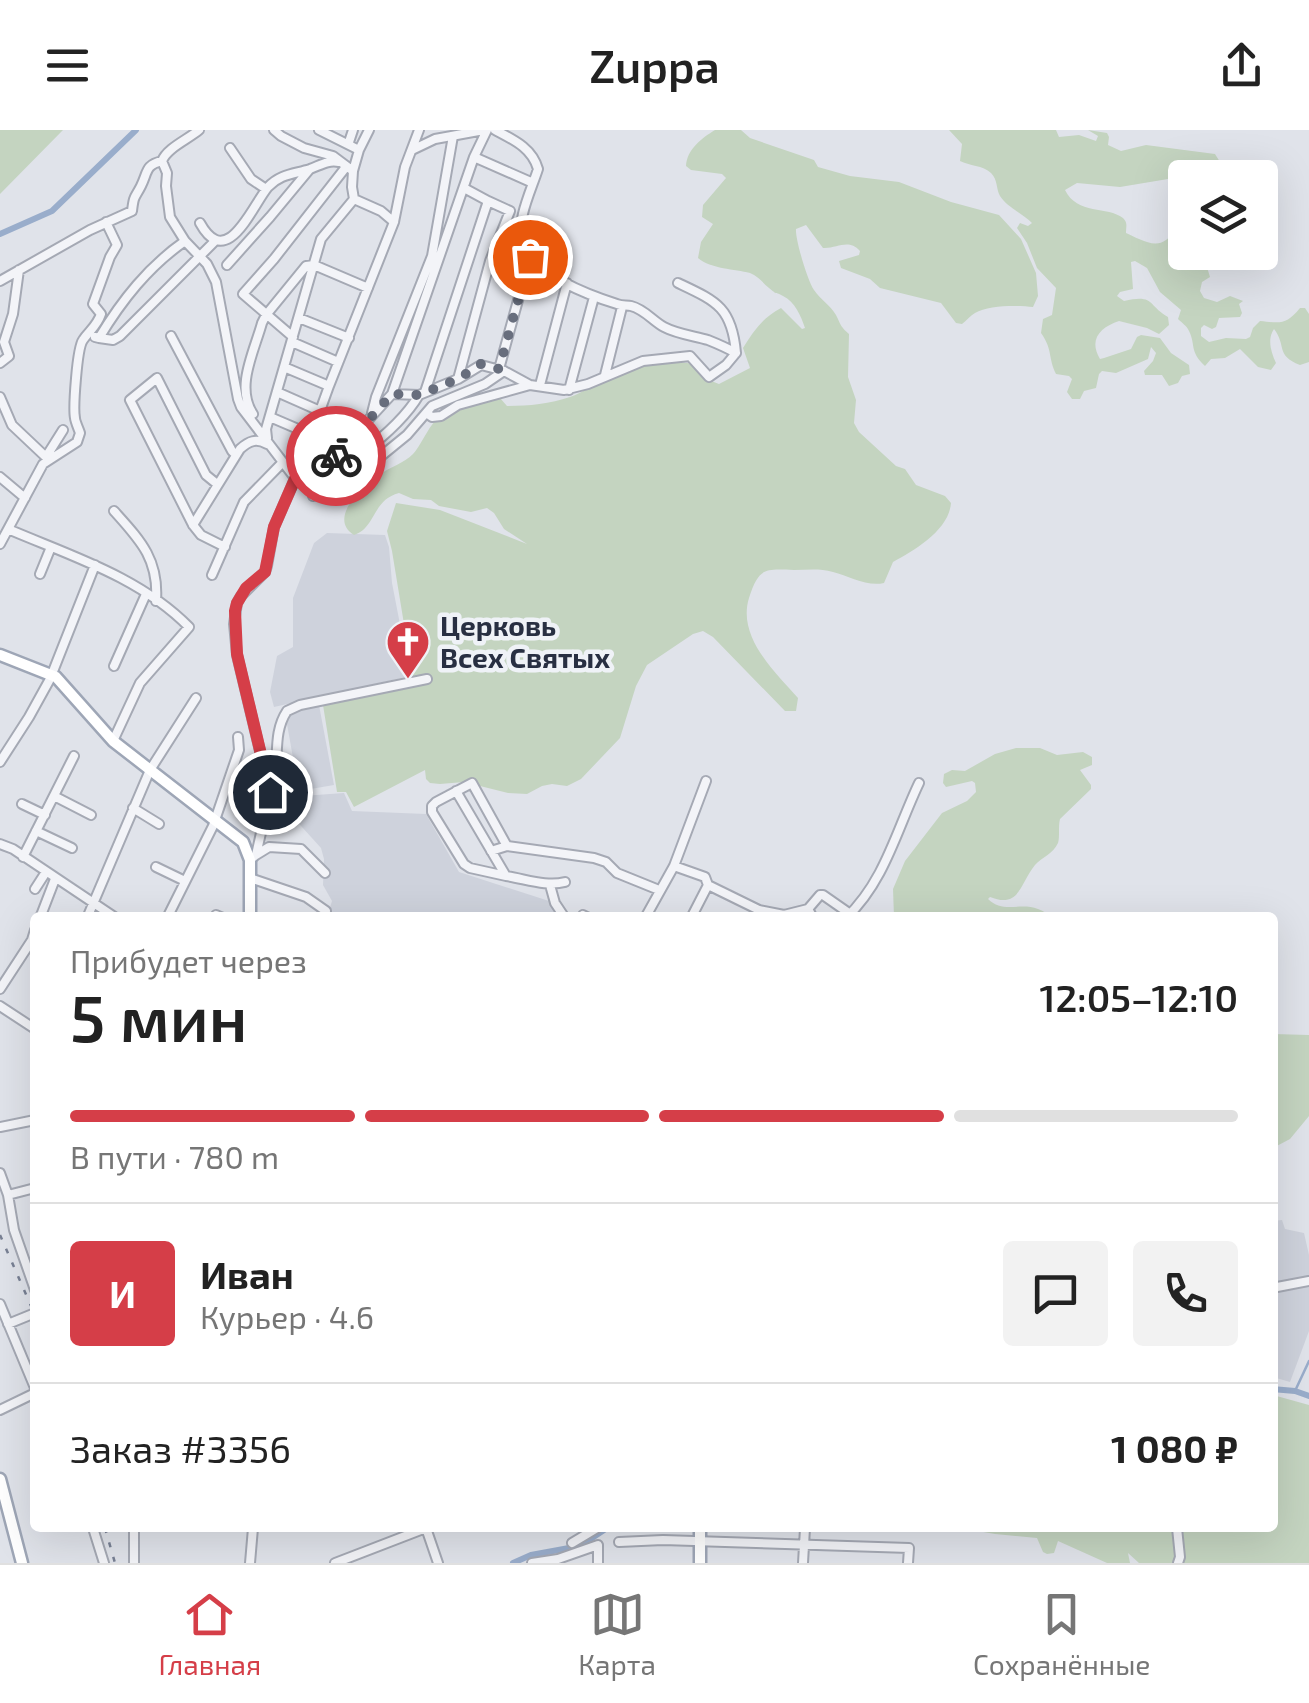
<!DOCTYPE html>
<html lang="ru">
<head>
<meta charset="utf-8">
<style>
	body { margin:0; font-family:"Exo 2",sans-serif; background:#f2f2f2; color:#222; height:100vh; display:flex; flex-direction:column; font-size:38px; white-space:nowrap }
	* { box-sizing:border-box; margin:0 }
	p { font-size:32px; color:#767676 }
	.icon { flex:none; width:55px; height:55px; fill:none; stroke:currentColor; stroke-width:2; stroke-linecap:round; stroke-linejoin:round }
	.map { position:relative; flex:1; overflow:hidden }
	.side { position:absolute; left:30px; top:782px; width:1248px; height:620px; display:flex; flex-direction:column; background:#fff; border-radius:10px; box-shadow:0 10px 40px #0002 }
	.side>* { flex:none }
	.buttons { position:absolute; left:1168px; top:30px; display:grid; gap:20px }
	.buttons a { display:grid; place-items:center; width:110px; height:110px; border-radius:10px; background:#fff; box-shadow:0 10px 40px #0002; font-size:50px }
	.pin { position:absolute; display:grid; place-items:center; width:85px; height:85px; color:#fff; margin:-42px; border:5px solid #fff; border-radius:50%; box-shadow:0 2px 10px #0007 }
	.courier { position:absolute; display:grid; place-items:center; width:100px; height:100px; margin:-50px; border:8px solid #d53e48; border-radius:50%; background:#fff; color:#222; box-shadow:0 2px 12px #0007 }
	.headline em { font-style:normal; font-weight:600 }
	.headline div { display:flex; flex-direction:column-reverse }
	.headline { display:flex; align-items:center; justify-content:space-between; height:170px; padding:0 40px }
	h1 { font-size:65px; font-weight:600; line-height:75px }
	.bar { display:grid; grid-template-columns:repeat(4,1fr); gap:15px 10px; align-content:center; height:120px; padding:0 40px }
	.bar i { height:12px; border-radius:8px; background:#e0e0e0 }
	.bar .active { background:#d53e48 }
	.bar p { grid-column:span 4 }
	.line { display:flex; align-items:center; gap:25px; padding:0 40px; border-top:2px solid #e0e0e0 }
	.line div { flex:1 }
	.round { display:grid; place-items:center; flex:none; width:105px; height:105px; border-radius:10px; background:#f2f2f2 }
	header { display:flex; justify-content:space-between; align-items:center; height:130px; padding:0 40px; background:#fff; font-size:45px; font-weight:600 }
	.tabs { display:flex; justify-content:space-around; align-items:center; height:140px; border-top:2px solid #e0e0e0; background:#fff; font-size:28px; color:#767676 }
	.tabs a { display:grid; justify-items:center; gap:5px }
	.tabs .active { color:#d53e48 }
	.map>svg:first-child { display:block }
	.built { fill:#ced2dc }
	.green { fill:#c4d4c0 }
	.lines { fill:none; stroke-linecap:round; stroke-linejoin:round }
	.stream { stroke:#99adcb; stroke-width:2.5 }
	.river { stroke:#99adcb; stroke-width:6 }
	.minor-casing { stroke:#a5a9b4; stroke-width:12 }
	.major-casing { stroke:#9ea6b6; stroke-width:15 }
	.minor { stroke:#f3f4f8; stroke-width:8 }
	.major { stroke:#fff; stroke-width:10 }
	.rail { stroke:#788094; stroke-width:2.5; stroke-dasharray:5 10; stroke-linecap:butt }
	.done { stroke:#686e7d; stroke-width:10; stroke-dasharray:0 18 }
	.route { stroke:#d53e48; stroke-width:12 }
	.labels { text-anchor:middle; stroke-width:9; stroke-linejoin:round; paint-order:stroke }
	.poi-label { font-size:28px; font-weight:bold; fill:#282f42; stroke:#eff2f7; text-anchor:start }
</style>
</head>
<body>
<header><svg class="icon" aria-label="menu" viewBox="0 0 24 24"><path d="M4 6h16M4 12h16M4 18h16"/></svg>Zuppa<svg class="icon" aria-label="share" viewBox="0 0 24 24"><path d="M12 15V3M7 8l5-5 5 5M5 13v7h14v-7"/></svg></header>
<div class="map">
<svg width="1309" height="1433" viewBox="0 0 1309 1433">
	<rect width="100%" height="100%" fill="#e0e3ea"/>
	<!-- built -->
	<path class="built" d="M327,403l58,2 4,12 3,36 18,93 -136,31 -4,-15 7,-36 16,-9v-49l21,-55z
		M319,575l15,80 -35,6 -14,-78z
		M344,663l8,18 74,3 33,58 90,29 11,16h-233l5,-16 -9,-16 1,-26 -3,-11 -29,-32 -4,-19z
		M1282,1090l3,9 19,4 5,22v21l-36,7v-62z
		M1309,1153v48l-19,51 -17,-5 -1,-86z"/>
	<!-- green -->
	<path class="green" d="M0,0h63l-63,64z
		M715,0h26l9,8 64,22 4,7 32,9 49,6 52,20 48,13 22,24 15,34 2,23 -5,11c-15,-2 -45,-2 -58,6 -5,3 -9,8 -13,11l-6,-1 -15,-20 -61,-15 -10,-9 -29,-11 -2,-7 20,-6 1,-4c-12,-13 -23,-2 -37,-3l-17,-23 -10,4c-1,10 12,53 18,61 6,9 17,16 22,25 5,10 4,11 13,19l-1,43 8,23 -2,23 5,9 37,34 9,3 11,16 29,11 6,7c-2,27 -36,47 -58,59l-9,21c-17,4 -35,-7 -51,-11 -14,-4 -26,-2 -39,-2 -29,-1 -35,-3 -45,28 -12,39 26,74 49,100l-2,13h-11l-72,-74 -10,-6 -10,3 -46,31 -11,21 -16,52 -39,41 -14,7 -15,-2 -10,2 -15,8 -19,-1 -44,-11 -24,2 -10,-1 -4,-4 -1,-9 -71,37 -8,-15h-9l-14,-87 91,-20 -22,-134 -5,-20 9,-28 44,7 87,34 -23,-15 -10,-16 -7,-5 -16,4 -32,-6 -8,-6 -18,-1 -14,-6c-27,7 -23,35 -45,42 -27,-17 9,-49 25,-60 11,-8 25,-12 34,-21 11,-12 17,-35 34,-42 16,-7 36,-12 53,-14l7,8c21,0 43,-2 63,-9 13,-4 24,-14 36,-19 25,-10 60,-19 87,-14l13,15 13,5 31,-16 -7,-20c11,-17 19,-30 38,-40l21,21 3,-1c-4,-12 -10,-26 -22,-32 -11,-6 -3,1 -14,-8 -6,-5 -11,-12 -19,-15 -15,-4 -39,-4 -52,-15l3,-16 12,-18 -11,-7 1,-12 23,-27 -4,-4 -31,-4 -5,-4c1,-17 16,-28 29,-36z
		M949,0h107l3,7 20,-2 17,6 2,-5 -10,-6 19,3 2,4 -1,8 13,6 25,-6 69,9 5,8 -3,15 -25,-2 -72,12 -43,-4 -12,7c12,25 43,16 58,28 5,5 3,8 3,15 12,5 28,16 40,7 8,-6 10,-12 19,-17v29l19,1 16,4 -2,4 -12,3 4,13 -8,5 -2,9 4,7 13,4 13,-6 13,5 -4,3 3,9 -2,4 -21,1 -3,9 -4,2 -8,-4 -3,3v8l8,6 17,-4 20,1 4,-2 3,-9 7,-7c21,2 26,4 40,-13h5l4,6v48l-9,3c-25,-10 -13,-19 -26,-36 -7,10 -3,23 2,34l-5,7 -13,-3 -18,-18 -15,9 -14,1 -6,7c-16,-15 -9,-21 -16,-35 -2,-5 -7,-8 -11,-12l3,-9 -21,-18 -13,-24 -12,-7 -4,1 2,27 -13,3 -3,4 7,5c31,-7 23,4 44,16l1,8 -10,9 -12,-6 -28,-7c-18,6 -31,18 -19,38l4,-1 27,-9 6,-12 4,-2 19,3 11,15 18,12 1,9 -8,2 -4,7 -9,3 -7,-11h-17l-1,-4 9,-10 3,-8 -5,-6 -3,12 -32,14 -14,-2 -3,3 -3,14 -12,3 -4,8h-8l-5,-7 5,-13 -3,-3 -13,-2c-8,-16 -3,-24 -15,-41l2,-14 9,-4 4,-27 -19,-20 -10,-25 -10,-15 3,-5 8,3 4,-3c-9,-9 -25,-16 -32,-27 -4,-7 -2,-16 -9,-23 -8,-8 -22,-7 -31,-12l2,-17z
		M1016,618h24l17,7 26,-3 9,5v8l-12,5 11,15v4l-31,30c-2,8 0,17 -2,24 -5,11 -16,14 -23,22 -15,18 -15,44 -45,32l-2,2c15,15 32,3 50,10 6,2 10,6 16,8h-160l-1,-28 12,-28 37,-48 25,-12 9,-9 -1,-9 -3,-2 -26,6 -3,-4 1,-9 8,-4 13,1 30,-17z
		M1273,904l36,1v81l-19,23 -17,9z
		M1273,1265l36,10v158h-170l-11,-10 2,10h-23l-49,-22 -4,12 -7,1 -4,-2 -6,-14 -42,-4 -35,-6h312z"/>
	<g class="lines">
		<!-- stream -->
		<path class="stream" d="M1295,1261l14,-30"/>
		<!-- river -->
		<path class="river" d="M0,104l52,-23 84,-81
			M1272,1259l23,2 14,5
			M513,1433l18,-8 49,-9 27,-18"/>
		<defs>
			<path id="minor" d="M274,0l7,6 23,12 29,8 20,15 -1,16 2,12 27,12 13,11
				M319,0l40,20
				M495,0c19,10 37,18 43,39 -7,22 -22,51 -16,75 8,29 69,52 95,60 5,2 10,1 14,2 13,3 22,15 33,21 13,7 30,9 44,13 10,4 19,8 28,13
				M350,15l-1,-3 4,-12
				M230,18l21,31 15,10
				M412,20l23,-11 49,-9
				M474,27l59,26
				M162,31l5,12 -1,13 4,31 15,24 22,23 9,18 22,117 3,8 54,71
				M353,41l6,-21 10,-20
				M200,93c27,49 52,-17 68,-36 12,-13 26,-13 42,-18 11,-4 17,-9 29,-7
				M227,135l43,-48 39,-47
				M0,151l90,-51 42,-19c2,-17 3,-13 9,-25 7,-14 4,-21 21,-25 5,-13 25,-21 37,-31
				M299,188l50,20
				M171,206l61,115 4,4
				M95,207l4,1c23,-38 49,-71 86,-97
				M293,207l-50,-43 31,-35 72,-92
				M99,208l14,2 7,-4 96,-96
				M292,212l46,20
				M0,233l9,-7 -5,-14 9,-28 6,-44
				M284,237l45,19
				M499,239l31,-112
				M605,245l17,-68
				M458,249l32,-118 20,-50 -22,-10
				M540,255l27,-102
				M569,260l25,-93
				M277,262l43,19
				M425,262l63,-191 -24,-13
				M392,264l82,-237 13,-27
				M0,267l12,28 36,34
				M372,283l4,-16 56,-141 21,-120
				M426,283l6,4 9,-1 17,-11 72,-20
				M253,284c-18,-27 1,-62 9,-91l4,-8 40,-49 8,-1 54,23
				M270,287l42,18
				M267,308l-1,-9 55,-190 33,-40
				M46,327l17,-27
				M298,342l26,-4 68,-74 27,1 39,-16 23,-14 23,6 26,14 34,5 24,-6 55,-23 47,-5 19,21 17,-12 10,-12c-4,-46 -20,-52 -58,-70
				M0,347l25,21
				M217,354l-11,-9 -49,-97 -27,22 63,125 8,10 24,12
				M313,366l40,-17 54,-44 25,-29 53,-22 19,-13
				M313,366c12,-21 30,-28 49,-43 20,-15 44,-36 57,-58
				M114,381c26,29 45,48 42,90
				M193,395l47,-76c9,-8 16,-11 27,-5
				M8,399c63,27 132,48 181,98l-49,56 -27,58
				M0,414l43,-80 34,-22 3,-9c-1,-3 -5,-12 -5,-15 -2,-10 2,-70 8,-78 6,-9 14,-14 18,-26l-8,-10 17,-47 7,-12 -11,-23
				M40,444l11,-27
				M212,445l32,-73 39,-40
				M114,536l32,-72
				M0,632l29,-45 21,-38 45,-114
				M272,658c9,-25 -1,-53 15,-77l13,-6 127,-26
				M456,661l50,85 -36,-8 -6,-4 -32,-52v-6l4,-4 36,-19 35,63
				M54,666l37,19
				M22,674l23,11
				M133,678l26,16
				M36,701l36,17
				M0,714l13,5 103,69
				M491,721l16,-5 87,12 12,4 11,11 42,17
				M256,725l13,-8 32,2 24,24
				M23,727l51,-101
				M250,730l6,-5 14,-62 -33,-138 -3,-31 3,-21 4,-7 24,-24 2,-6 7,-39 24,-55 31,-86 65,-164 11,-55 14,-37
				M674,736l31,11 3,8 51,25 25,5 24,-6
				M156,737l29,14
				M506,746c20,3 41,11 59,6
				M250,748l56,19 20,14 -2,7
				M550,755l5,18 10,15
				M35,759l11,-17
				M216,785l7,3
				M583,785l6,3
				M40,788l15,-39
				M87,788l63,-148 46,-72
				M167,788l46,-92 26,-76 -1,-13
				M645,788l29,-52 32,-85
				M691,788l17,-33
				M813,788l-5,-9 12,-14h3l33,23
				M846,788c39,-37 51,-89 73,-135
				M0,859l32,-49 3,-10
				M0,876l35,23
				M0,997l35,-7
				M0,1043l8,22 6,35 21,60
				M8,1065l27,-7
				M1272,1158l37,-7
				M0,1174l35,84
				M8,1194l27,-11
				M0,1280l35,-17
				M93,1398l11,35
				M426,1398l12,35
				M1177,1398l3,29 -2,6
				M619,1412l44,-2 246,8 -1,15
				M572,1413l25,-15
				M134,1433v-35
				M250,1433l3,-35
				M335,1433l91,-35
				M532,1433l26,-4 40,-14v18
				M803,1433l2,-35"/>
			<path id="major" d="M0,525l56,22 57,64 130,101 7,18v58
				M0,1349l22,84
				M700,1433v-35"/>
		</defs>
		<!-- minor casing -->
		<use href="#minor" class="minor-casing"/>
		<!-- major casing -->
		<use href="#major" class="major-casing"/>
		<!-- minor -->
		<use href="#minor" class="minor"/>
		<!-- major -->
		<use href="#major" class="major"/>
		<!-- rail -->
		<path class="rail" d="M0,1105l35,80
			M105,1398l10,35"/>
	</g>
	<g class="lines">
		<!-- done -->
		<path class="done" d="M336,326l56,-62 27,1 39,-16 23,-15 18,5 31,-112"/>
		<!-- route -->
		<path class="route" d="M270,662l-33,-138 -2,-43 2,-8 9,-15 19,-16 9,-45 24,-55 26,-4 12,-12"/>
	</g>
	<!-- icons -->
	<defs>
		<symbol id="church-pin" viewBox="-11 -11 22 30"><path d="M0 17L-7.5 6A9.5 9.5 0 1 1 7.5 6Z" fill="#d53e48" stroke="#eff2f7"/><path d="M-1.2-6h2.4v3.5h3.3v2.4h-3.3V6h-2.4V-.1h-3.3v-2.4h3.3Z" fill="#fff"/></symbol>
	</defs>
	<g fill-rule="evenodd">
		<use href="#church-pin" x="383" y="487" width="50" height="68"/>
	</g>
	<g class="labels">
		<!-- poi labels -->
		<g class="poi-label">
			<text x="440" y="506">Церковь<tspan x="440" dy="32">Всех Святых</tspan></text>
		</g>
	</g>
</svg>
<div class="buttons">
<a><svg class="icon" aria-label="layers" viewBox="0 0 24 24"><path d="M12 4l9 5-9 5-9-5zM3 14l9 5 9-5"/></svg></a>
</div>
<div class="pin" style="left:530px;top:127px;background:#ea580c"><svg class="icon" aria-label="bag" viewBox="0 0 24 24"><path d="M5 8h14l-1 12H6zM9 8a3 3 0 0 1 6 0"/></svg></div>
<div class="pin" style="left:270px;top:662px;background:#1f2937"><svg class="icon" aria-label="home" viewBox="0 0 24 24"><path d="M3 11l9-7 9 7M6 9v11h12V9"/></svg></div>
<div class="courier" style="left:336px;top:326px"><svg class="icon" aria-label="bike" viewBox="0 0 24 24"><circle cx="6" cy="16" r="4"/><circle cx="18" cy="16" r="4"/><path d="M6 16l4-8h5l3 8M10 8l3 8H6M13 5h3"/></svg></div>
<section class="side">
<div class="headline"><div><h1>5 мин</h1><p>Прибудет через</p></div><em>12:05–12:10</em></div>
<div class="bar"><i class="active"></i><i class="active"></i><i class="active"></i><i></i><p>В пути · 780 m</p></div>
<div class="line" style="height:180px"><b class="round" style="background:#d53e48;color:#fff">И</b><div><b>Иван</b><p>Курьер · 4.6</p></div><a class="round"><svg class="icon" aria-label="chat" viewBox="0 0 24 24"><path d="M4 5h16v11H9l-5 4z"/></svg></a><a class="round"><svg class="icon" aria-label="phone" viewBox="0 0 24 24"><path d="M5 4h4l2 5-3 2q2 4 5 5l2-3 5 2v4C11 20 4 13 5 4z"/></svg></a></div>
<div class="line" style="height:130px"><div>Заказ #3356</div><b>1 080 ₽</b></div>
</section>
</div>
<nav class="tabs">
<a class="active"><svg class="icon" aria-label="home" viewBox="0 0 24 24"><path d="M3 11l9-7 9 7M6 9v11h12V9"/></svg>Главная</a>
<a><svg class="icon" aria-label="map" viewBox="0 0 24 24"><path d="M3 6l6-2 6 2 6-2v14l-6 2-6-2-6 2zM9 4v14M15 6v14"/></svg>Карта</a>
<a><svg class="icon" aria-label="saved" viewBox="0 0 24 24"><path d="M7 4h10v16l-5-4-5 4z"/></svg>Сохранённые</a>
</nav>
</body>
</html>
